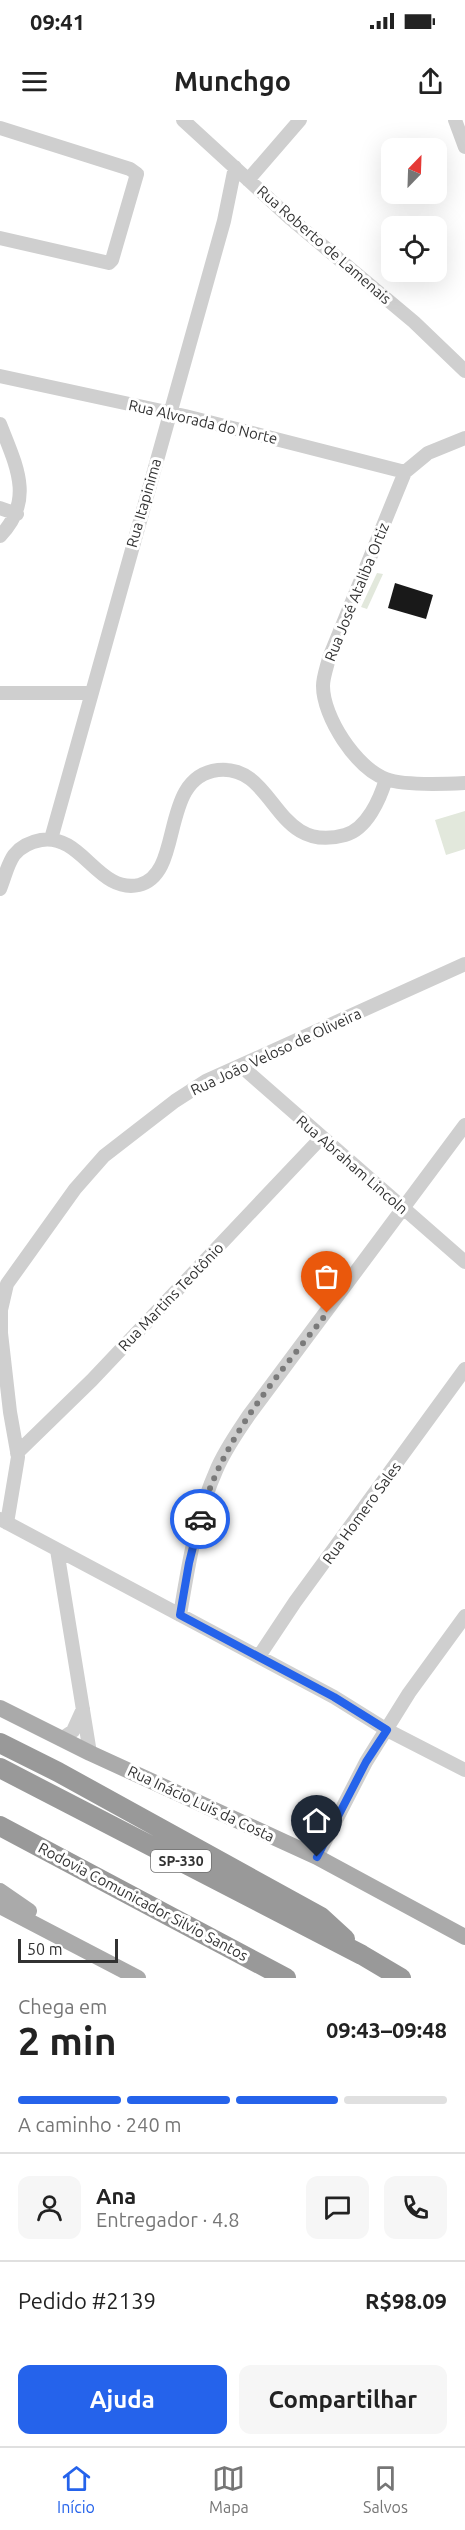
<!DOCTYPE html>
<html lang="pt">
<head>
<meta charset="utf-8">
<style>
	body { margin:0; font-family:Ubuntu,sans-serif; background:#f6f6f6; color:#222; height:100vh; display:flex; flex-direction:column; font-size:22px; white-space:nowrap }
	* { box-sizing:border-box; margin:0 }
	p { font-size:20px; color:#767676 }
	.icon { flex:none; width:33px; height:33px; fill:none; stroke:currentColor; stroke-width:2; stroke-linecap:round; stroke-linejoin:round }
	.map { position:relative; height:1858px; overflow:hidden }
	.side { display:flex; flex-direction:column; background:#fff; flex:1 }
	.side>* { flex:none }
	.needle { width:39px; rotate:23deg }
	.controls { position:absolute; left:381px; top:18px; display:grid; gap:12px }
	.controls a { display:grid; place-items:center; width:66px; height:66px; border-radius:12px; background:#fff; box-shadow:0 6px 24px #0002; font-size:30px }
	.scale { position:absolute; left:18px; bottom:15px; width:100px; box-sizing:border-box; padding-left:6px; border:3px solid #323232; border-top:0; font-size:16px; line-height:21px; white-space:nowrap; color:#323232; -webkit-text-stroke:4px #fff; paint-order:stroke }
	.pin { position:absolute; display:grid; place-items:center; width:51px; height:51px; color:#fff; margin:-62px -26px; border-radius:50% 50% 50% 0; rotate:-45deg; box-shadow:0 0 6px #0007 }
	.pin .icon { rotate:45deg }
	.courier { position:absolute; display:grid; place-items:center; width:60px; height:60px; margin:-30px; border:4px solid #2563eb; border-radius:50%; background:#fff; color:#222; box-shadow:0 2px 8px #0007 }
	.overview em { font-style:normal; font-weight:700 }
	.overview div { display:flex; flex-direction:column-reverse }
	.overview { display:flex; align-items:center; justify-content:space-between; height:102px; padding:0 18px }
	h1 { font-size:39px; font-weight:700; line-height:45px }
	.bar { display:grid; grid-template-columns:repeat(4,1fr); gap:9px 6px; align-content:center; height:72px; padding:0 18px }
	.bar i { height:8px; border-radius:4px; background:#e0e0e0 }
	.bar .active { background:#2563eb }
	.bar p { grid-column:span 4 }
	.line { display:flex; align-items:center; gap:15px; padding:0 18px; border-top:2px solid #e0e0e0 }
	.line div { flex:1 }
	.round { display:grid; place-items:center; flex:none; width:63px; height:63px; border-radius:12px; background:#f6f6f6 }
	.cta { display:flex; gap:12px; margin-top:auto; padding:12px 18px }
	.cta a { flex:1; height:69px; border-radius:12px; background:#2563eb; color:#fff; font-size:24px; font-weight:700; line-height:69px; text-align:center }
	.cta a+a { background:#f6f6f6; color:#222 }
	.status { display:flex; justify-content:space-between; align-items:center; height:42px; padding:0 30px; background:#fff; direction:ltr }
	.status svg { height:16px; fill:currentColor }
	header { display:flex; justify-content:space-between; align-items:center; height:78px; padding:0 18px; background:#fff; font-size:27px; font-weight:700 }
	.tabs { display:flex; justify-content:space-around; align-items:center; height:84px; border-top:2px solid #e0e0e0; background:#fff; font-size:16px; color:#767676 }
	.tabs a { display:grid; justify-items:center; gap:3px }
	.tabs .active { color:#2563eb }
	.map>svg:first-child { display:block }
	.green { fill:#e2e8dc }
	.building { fill:#191919 }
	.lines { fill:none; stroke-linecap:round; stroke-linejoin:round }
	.minor { stroke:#cfcfcf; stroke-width:14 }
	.major { stroke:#aaa; stroke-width:16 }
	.highway { stroke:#999; stroke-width:20 }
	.done { stroke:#7a7a7a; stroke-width:6; stroke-dasharray:0 10.8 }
	.route { stroke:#2563eb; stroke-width:8 }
	.labels { text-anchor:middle; stroke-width:6; stroke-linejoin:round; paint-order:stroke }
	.shield { fill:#fff; stroke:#707070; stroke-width:1.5 }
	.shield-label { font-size:14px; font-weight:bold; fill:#323232 }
	.street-label { font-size:15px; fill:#323232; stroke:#fff }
</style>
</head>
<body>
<div class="status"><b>09:41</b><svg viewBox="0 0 49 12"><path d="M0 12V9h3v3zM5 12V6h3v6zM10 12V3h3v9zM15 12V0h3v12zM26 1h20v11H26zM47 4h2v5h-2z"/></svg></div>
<header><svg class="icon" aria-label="menu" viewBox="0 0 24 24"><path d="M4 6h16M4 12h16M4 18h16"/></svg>Munchgo<svg class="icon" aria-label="share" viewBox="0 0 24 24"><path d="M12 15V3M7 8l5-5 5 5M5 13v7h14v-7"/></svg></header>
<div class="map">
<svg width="465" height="1858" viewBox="0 0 465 1858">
	<rect width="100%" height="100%" fill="#fff"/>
	<!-- green -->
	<path class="green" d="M377,453l6,1 -16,35 -6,-2z
		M465,691v38l-19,6 -11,-35z"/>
	<!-- building -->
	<path class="building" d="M395,463l38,12 -7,24 -38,-11z"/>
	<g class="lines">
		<!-- minor -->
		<path class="minor" d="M183,0l108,99 123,103 51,49
			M455,0l10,27
			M0,8l130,41 7,5 -25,86 -3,3 -109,-25
			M248,60l52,-60
			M0,256l185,40 220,56
			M0,304c16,41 35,76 0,112
			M465,318l-37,15 -23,19 -76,186c-2,9 -6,19 -6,28 0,31 33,82 63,93 18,7 59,5 79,4
			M0,388l17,6
			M0,573h91
			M51,719l173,-618 11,-54
			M0,769c5,-12 7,-24 14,-34 7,-9 16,-13 27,-15 41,-7 57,54 98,45 46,-11 19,-108 79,-115 58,-6 55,85 127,65 22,-6 35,-36 41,-56
			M241,946l224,196
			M17,1333l75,-73 229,-242
			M0,1399l276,147 58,31 53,33 78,40
			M7,1403l11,-66 -8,-45 -9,-79v-23l6,-26 68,-95 29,-33 71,-55 31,-20 259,-117
			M57,1430l33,203
			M180,1495c8,-48 16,-99 36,-144 8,-20 21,-38 33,-56l216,-290
			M259,1536l36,-54 170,-233
			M61,1619l12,-8 10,-22
			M317,1737l49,-95 43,-69 56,-77"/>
		<!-- major -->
		<path class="major" d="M0,1588l90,45 227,104 148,80
			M0,1771l29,20
			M0,1786l138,72"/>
		<!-- highway -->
		<path class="highway" d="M0,1623l58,29 263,145 24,22
			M0,1648l362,187 39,23
			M0,1706l286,152"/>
	</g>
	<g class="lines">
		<!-- done -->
		<path class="done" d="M200,1399c21,-80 77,-142 127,-206"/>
		<!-- route -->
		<path class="route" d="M200,1399l-11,44 -9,52 154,82 53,33 -21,32 -49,95"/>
	</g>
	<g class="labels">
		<!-- shield labels -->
		<rect class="shield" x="151" y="1730" width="60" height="22" rx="4.5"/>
		<g class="shield-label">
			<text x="181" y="1746">SP-330</text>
		</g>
		<!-- street labels -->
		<g class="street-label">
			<text transform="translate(324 125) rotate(41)" y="5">Rua Roberto de Lamenais</text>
			<text transform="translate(203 302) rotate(13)" y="5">Rua Alvorada do Norte</text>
			<text transform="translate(144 383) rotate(-74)" y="5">Rua Itapinima</text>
			<text transform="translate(357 472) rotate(-68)" y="5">Rua José Ataliba Ortiz</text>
			<text transform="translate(276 932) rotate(-25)" y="5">Rua João Veloso de Oliveira</text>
			<text transform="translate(352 1045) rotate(41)" y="5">Rua Abraham Lincoln</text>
			<text transform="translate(171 1177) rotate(-46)" y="5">Rua Martins Teotônio</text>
			<text transform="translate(362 1393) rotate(-54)" y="5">Rua Homero Sales</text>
			<text transform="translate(201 1684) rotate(25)" y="5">Rua Inácio Luis da Costa</text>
			<text transform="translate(143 1782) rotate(28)" y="5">Rodovia Comunicador Silvio Santos</text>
		</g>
	</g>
</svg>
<div class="controls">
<a><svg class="needle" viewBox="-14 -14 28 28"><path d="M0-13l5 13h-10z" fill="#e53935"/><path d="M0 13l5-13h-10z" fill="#767676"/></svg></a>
<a><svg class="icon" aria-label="locate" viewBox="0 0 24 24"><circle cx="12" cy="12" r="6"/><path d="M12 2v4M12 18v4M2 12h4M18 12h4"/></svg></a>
</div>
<div class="scale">50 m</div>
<div class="pin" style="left:327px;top:1193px;background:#ea580c"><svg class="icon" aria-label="bag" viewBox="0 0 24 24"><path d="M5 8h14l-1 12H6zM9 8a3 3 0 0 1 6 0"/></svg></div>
<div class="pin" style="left:317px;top:1737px;background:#1f2937"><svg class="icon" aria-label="home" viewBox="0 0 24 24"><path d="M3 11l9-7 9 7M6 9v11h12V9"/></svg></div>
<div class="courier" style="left:200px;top:1399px"><svg class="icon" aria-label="car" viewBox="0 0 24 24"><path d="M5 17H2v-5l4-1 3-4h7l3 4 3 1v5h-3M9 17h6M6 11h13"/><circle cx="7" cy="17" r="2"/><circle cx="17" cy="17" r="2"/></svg></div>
</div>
<section class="side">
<div class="overview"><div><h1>2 min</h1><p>Chega em</p></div><em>09:43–09:48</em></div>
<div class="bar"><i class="active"></i><i class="active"></i><i class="active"></i><i></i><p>A caminho · 240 m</p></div>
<div class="line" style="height:108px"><a class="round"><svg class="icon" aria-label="person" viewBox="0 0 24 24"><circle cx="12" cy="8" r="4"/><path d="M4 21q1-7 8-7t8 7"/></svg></a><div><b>Ana</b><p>Entregador · 4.8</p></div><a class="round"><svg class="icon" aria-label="chat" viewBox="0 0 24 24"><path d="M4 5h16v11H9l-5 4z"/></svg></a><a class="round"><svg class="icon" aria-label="phone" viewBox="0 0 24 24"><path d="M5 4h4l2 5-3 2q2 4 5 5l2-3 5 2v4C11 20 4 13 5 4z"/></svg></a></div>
<div class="line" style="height:78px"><div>Pedido #2139</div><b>R$98.09</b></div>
<div class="cta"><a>Ajuda</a><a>Compartilhar</a></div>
</section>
<nav class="tabs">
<a class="active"><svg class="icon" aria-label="home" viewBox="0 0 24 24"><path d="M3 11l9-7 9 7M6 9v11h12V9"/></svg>Início</a>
<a><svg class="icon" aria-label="map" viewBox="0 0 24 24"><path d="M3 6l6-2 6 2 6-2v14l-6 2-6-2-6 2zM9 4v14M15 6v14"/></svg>Mapa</a>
<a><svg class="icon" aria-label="saved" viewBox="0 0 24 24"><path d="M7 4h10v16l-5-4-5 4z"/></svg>Salvos</a>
</nav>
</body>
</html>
